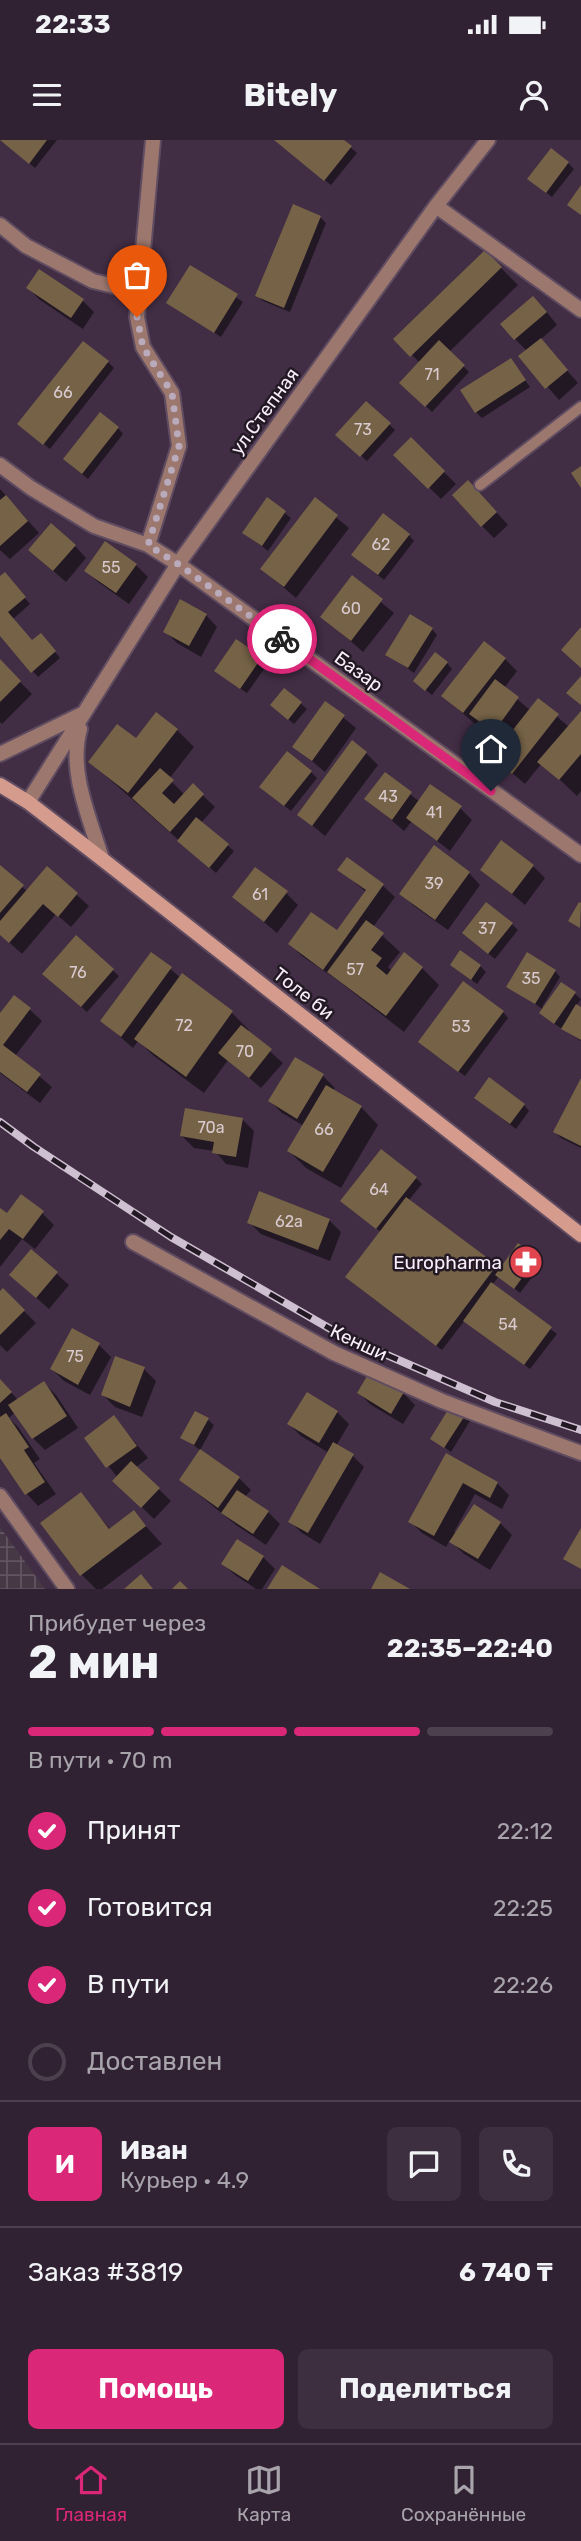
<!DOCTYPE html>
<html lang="ru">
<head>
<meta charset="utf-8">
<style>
	body { margin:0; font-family:Rubik,sans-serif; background:#3d2f3f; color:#f1f3f6; height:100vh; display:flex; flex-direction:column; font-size:26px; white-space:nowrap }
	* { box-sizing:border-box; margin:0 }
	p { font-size:23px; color:#a8a4ac }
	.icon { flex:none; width:38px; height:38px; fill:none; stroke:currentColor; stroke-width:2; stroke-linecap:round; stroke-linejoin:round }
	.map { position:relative; height:1449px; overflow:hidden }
	.panel { display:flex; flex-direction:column; background:#312233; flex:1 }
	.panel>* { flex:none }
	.pin { position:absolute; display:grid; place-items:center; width:60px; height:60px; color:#fff; margin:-72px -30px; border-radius:50% 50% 50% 0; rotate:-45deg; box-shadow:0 0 7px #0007 }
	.pin .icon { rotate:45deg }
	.courier { position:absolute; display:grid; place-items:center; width:70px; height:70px; margin:-35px; border:5px solid #db2777; border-radius:50%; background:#fff; color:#222; box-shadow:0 2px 9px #0007 }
	.summary em { font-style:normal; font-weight:700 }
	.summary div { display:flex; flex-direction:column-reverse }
	.summary { display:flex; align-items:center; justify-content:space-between; height:119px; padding:0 28px }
	h1 { font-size:46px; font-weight:700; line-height:52px }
	.bar { display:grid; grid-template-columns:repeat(4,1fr); gap:10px 7px; align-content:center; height:84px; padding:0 28px }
	.bar i { height:9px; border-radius:5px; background:#4c3f4e }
	.bar .current { background:#db2777 }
	.bar p { grid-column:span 4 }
	.line { display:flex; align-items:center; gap:18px; padding:0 28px; border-top:2px solid #4c3f4e }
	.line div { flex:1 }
	.round { display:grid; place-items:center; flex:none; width:74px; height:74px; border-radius:10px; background:#3d2f3f }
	ol { padding:0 28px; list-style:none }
	li { display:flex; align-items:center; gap:21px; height:77px }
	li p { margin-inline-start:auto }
	li .icon { padding:7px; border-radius:50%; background:#db2777; color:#fff; stroke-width:4 }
	li:last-child { color:#a8a4ac }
	li i { width:38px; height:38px; border:4px solid #4c3f4e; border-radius:50% }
	.cta { display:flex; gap:14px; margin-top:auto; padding:14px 28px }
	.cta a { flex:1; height:80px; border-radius:10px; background:#db2777; color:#fff; font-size:28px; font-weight:700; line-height:80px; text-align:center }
	.cta a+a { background:#3d2f3f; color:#f1f3f6 }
	.status { display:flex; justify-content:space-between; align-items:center; height:49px; padding:0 35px; background:#312233; direction:ltr }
	.status svg { height:19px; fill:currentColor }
	header { display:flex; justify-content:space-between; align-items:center; height:91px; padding:0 28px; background:#312233; font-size:32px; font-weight:700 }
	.tab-bar { display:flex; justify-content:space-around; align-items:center; height:98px; border-top:2px solid #4c3f4e; background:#312233; font-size:19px; color:#a8a4ac }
	.tab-bar a { display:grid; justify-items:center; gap:4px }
	.tab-bar .current { color:#db2777 }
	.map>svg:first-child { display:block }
	.industrial { fill:url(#industrial-grid) }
	.shadow { fill:#0007 }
	.building { fill:#766347 }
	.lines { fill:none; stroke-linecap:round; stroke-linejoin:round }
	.lane-casing { stroke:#5f4c61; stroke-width:14 }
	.street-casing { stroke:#5f4c61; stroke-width:18 }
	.secondary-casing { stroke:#5f4c61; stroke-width:18 }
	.lane { stroke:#9c776e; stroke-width:10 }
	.street { stroke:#9c776e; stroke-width:14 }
	.secondary { stroke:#d59b8d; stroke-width:14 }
	.rail-casing { stroke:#cec0d0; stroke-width:8 }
	.rail { stroke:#231924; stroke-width:5; stroke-dasharray:16; stroke-linecap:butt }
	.done { stroke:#b9aabc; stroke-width:7; stroke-dasharray:0 12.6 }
	.route { stroke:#db2777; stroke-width:9 }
	.labels { text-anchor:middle; stroke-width:5; stroke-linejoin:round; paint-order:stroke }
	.number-label { font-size:16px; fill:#d9cacf }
	.street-label { font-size:19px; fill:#faedfc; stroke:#231924 }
	.poi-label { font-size:19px; fill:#faedfc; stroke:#231924; text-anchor:end }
</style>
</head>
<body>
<div class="status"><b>22:33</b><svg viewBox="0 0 49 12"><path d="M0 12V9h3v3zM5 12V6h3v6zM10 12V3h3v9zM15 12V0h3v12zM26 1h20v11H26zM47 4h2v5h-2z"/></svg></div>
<header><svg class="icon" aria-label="menu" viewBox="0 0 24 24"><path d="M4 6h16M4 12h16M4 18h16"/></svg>Bitely<svg class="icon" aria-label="person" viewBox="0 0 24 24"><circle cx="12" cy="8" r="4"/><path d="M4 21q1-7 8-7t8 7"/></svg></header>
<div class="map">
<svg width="581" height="1449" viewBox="0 0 581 1449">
	<defs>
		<pattern id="industrial-grid" width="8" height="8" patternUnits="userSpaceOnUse" patternTransform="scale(1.75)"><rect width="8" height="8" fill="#473845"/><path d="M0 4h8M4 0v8" fill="none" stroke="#625561"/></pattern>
	</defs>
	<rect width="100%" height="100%" fill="#412d44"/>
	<!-- industrial -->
	<path class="industrial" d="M0,1387l45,62h-45z"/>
	<!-- shadow -->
	<path class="shadow" d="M1,0h56l-22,28z
		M275,0h67l15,13 -26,32z
		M568,23l6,6 -22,28 -17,-13z
		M320,77l6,6 -36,89 -27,-11 -6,-6z
		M485,112l33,33 -69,67 20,20 -37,40 -30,-29 18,-20 -24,-24z
		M190,127l53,35 -22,35 -53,-34z
		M28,148l54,12 12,12 -11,17 -43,-29z
		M545,170l12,15 -17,15 38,43 -19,17 -38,-44 6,-5 -12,-12z
		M511,220l19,27 -48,31 -6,-6z
		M108,222l6,6 -64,81 -25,-20z
		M367,263l28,27 -28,31 -29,-26z
		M118,288l5,6 -35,45 -17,-14z
		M411,300l45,44 -15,15 -45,-44z
		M0,349l39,44 -29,26 -10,-9z
		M480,354l28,31 -14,13 -12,-12z
		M268,360l23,18 -23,33 -23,-18z
		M315,360l34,28 -53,70 -34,-29z
		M409,395l5,6 -30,39 -25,-20z
		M106,404l30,21 12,12 -19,27 -31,-22 -12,-12z
		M75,406l11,12 -20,24 -23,-20z
		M352,438l42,35 -31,39 -41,-36z
		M0,439l10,1 20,24 -17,15 20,23 13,-1 14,17 -22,19 -38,-43z
		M206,475l11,12 -16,30 -24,-14 -12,-12z
		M432,489l5,6 -23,38 -27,-19z
		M237,502l30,23 -20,28 -25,-17z
		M505,519l12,12 -13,17 26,22 8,-10 31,27 12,-14v78l-4,5 -35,-33 -17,21 -40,-34 11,-15 -18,-14 -3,3 -32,-28z
		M0,522l32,32 -30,30 -2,-2z
		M447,523l5,6 -20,26 -11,-9z
		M285,550l22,19 -13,15 -16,-13z
		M326,563l30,25 -31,44 -31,-26z
		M177,590l17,17 -25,32 16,16 8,-9 22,21 -14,16 33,28 -18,22 -126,-111 47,-22z
		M366,613l12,12 -53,71 -26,-22z
		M311,632l6,6 -26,33 -24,-19z
		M385,635l35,27 40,6 12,12 -22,31 -38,-30 -8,10 -37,-32z
		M347,720l36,26 12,11 -22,30 27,25 -12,15 4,4 30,-3 17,17 -35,47 -68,-53 -34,-23 -12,-12 47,-11 29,-41 -26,-22z
		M533,726l12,12 -20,27 -43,-36z
		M0,727l28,25 20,-23 41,37 -18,21 -15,-13 -34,40 -22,-20z
		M469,733l11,12 -32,45 -34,-24 -12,-12z
		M286,753l12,12 -21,28 -43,-36z
		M512,784l6,6 -23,29 -25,-20z
		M76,798l43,38 -32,36 -37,-32z
		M152,814l29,24 1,-2 50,37 17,17 -1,2 35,31 -22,25 -33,-28 -24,33 -50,-37 -16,-15 -5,7 -31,-27z
		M480,826l6,6 -9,12 -19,-14z
		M555,831l5,6 -18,30 3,2 17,-25 13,10 6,5 -5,7 5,3v32l-34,-22 -3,-9 -36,-24z
		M30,870l12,11 -27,35 37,31 -12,16 -40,-30v-57z
		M503,872l5,6 -43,58 -39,-28z
		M295,919l28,17 12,12 -2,3 28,16 17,18 -37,63 -35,-20 -17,-17 15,-25 -22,-13 -12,-12z
		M581,942v66l-20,-10 -6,-6z
		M482,963l42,2 5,6 -13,18z
		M242,979l12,12 -6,37 -22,-4 -11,-13 -21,-3 -12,-12z
		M416,1038l6,6 -13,16 91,71 19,-25 23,18 -22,29 -21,-17 -7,9 65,49 -27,35 -65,-49 -23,30 -89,-67 28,-51 -33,-25z
		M0,1070l7,5 35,-2 12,12 -19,24 -13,-10 -22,28z
		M329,1080l12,12 -11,29 -69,-27 -12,-12z
		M31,1111l38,34 -20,24 -38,-34z
		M3,1150l33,33 -29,29 -7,-7v-52z
		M73,1190l26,15 12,12 -21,38 -26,-14 -12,-12z
		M144,1229l12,12 -14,36 -27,-10 -12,-12z
		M0,1240l18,20 26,-17 12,12 22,33 -33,22 -12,-12 -18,-26 -6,6 9,9 22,32 -6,4 22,31 -18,12 -11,-12 -27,-39z
		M359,1253h44l12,12 -12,19 -32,-19z
		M337,1272l12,12 -13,22 16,9 12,12 -44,77 -18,-11 -12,-12 39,-68 -28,-17 -12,-12z
		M465,1275l5,6 -19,31 -19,-14z
		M114,1277l34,41 -12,9 35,34 -17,18 -27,-26 -9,-15 -32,-40z
		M208,1280l6,5 -14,25 -17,-13z
		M446,1315l51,28 12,12 -7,14 -27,-15 -21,38 3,1 43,-10 12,12 -22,35 -26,-16 -14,-14 -4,7 -24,-14 -12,-12z
		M239,1338l12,12 -6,7 23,15 12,12 -14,21 -30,-20 -55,-45z
		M81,1355l30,35 23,-17 28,31 -60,45h-6l-15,-15z
		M238,1401l25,16 12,12 -13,20h-6l-21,-14 -12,-11z"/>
	<!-- building -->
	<path class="building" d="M0,0h47l-18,24z
		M274,0h70l8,6 -28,35z
		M551,8l18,14 -23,31 -19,-14z
		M581,45v30l-14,-10z
		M293,64l28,12 -37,92 -29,-12z
		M485,110l17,17 -92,90 -17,-18z
		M190,125l48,29 -24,39 -48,-30z
		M39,129l45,30 -13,19 -45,-30z
		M533,156l14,16 -33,28 -14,-16z
		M541,198l27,32 -23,19 -27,-33z
		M439,200l26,25 -40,42 -26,-24z
		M83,201l26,20 -66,84 -26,-21z
		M511,218l15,22 -51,33 -15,-23z
		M366,261l25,22 -31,34 -25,-22z
		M100,272l19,15 -37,47 -19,-15z
		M411,297l34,34 -17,18 -35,-34z
		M581,326v22l-10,-15z
		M468,340l29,32 -16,15 -29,-32z
		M6,355l22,26 -28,25v-46z
		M267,357l19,14 -24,35 -20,-13z
		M315,357l23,18 -54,72 -24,-18z
		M383,373l27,21 -32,41 -27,-20z
		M51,383l25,22 -23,26 -25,-21z
		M105,401l32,23 -21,29 -32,-22z
		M5,432l21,25 -18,15 24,28 9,-7 15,18 -25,22 -31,-37v-60z
		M352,435l31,24 -32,42 -31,-24z
		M180,459l27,15 -18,32 -26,-14z
		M410,474l23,14 -25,40 -23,-13z
		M581,487v41l-20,-18z
		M236,499l26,18 -22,32 -26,-18z
		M484,501l22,17 -43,55 -22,-17z
		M435,512l13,10 -23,29 -12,-10z
		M0,519l21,22 -21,21z
		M581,536v29l-15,-12z
		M495,539l24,18 -25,35 -25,-18z
		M284,548l18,14 -14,18 -18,-15z
		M538,558l21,16 -47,60 -30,-24 17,-21 9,7z
		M325,561l20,14 -33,46 -20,-14z
		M581,571v43l-22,26 -22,-18z
		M156,572l22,17 -50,64 -40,-31 29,-38 19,14z
		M352,600l15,12 -55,74 -15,-11z
		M287,611l25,20 -28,35 -25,-19z
		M160,628l14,12 -12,13 12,11 19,-21 11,11 -34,38 -38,-34z
		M385,632l27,20 -20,28 -28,-21z
		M430,644l32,22 -25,35 -31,-23z
		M196,677l33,27 -20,24 -32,-27z
		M501,700l33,25 -22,29 -32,-24z
		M434,705l36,27 -35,48 -36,-26z
		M347,717l37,27 -61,86 -35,-26 23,-32 26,18 29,-40 -29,-20z
		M0,725l24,20 -24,28z
		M47,726l31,27 -20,24 -15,-13 -34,39 -9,-8v-14z
		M255,727l33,24 -24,31 -32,-25z
		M486,762l27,21 -25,31 -26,-21z
		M579,762l2,1 -1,25 -12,-7z
		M366,780l18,13 -13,17 11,8 -6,8 11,9 17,-23 19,15 -37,49 -59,-44z
		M76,795l38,34 -33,38 -39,-33z
		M460,810l21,15 -10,15 -21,-15z
		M151,812l21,15 -51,70 -21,-16z
		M527,812l29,18 -21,34 -29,-17z
		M182,833l51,38 -47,66 -52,-38z
		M463,841l41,30 -46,61 -40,-30z
		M561,842l15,10 -22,32 -15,-11z
		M14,855l17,13 -28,37 38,29 -14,18 -27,-20v-59z
		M576,864l5,3v33l-20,-11z
		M241,885l31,24 -23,29 -31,-25z
		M295,917l29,17 -27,45 -29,-18z
		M489,937l36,27 -15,20 -36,-26z
		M581,938v68l-28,-14z
		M326,945l36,21 -39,66 -36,-21z
		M185,968l58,10 -7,39 -24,-4 2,-11 -34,-6z
		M381,1009l36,28 -41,52 -36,-28z
		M259,1051l71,28 -12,31 -71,-27z
		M21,1054l23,17 -21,28 -14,-10 -9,11v-32l7,5z
		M406,1057l91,68 -61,81 -91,-69z
		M518,1103l19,14 -23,32 -19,-14z
		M31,1109l27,23 -22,26 -27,-23z
		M491,1142l61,45 -28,38 -61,-44z
		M3,1148l22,22 -25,25v-44z
		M72,1188l28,15 -22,42 -28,-16z
		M115,1216l30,11 -15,40 -29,-12z
		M370,1231l34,21 -13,22 -34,-21z
		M0,1239l12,13 -12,11z
		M44,1241l23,35 -35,23 -24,-34z
		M307,1252l31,19 -19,32 -32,-19z
		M451,1265l15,9 -22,34 -14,-9z
		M195,1271l14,7 -15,27 -14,-7z
		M6,1273l23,34 -5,3 21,32 -20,13 -25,-37v-41z
		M114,1275l23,31 -31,22 -22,-30z
		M333,1302l21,12 -46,79 -20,-11z
		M200,1309l40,28 -22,31 -39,-28z
		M446,1313l52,29 -8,16 -27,-15 -29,53 -26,-14z
		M131,1321l29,27 -19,20 -29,-27z
		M237,1350l32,21 -16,23 -32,-21z
		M81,1352l28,37 25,-19 12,16 -66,50 -40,-53z
		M474,1364l27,18 -23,37 -29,-17z
		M581,1388v41l-18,-10z
		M237,1399l27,17 -16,25 -27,-17z
		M282,1425l38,24h-53z
		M380,1432l30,17h-39z
		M141,1434l12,15h-29z
		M180,1441l8,8h-16z"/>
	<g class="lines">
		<defs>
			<path id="lane" d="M480,345l101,-78"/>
			<path id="street" d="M436,66l145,104
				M0,85l26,21 67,35 46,11
				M0,325l31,23 63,38 54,19 30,19 403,291
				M148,405l31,-99 -7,-53 -29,-46 -6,-30 16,-177
				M80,589c-12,43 10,89 22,130
				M0,614l82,-40
				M28,662l150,-238 258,-358 52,-66
				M133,1102l201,111 108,48 139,52
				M0,1356l67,93"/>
			<path id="secondary" d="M0,645l28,17 74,57 479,376"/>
		</defs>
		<!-- lane casing -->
		<use href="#lane" class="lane-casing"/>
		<!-- street casing -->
		<use href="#street" class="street-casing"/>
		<!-- secondary casing -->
		<use href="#secondary" class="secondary-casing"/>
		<!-- lane -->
		<use href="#lane" class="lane"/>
		<!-- street -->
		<use href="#street" class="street"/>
		<!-- secondary -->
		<use href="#secondary" class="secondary"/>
		<defs>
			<path id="rail" d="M0,982l34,25 137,90 170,98 154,67 86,28"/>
		</defs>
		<!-- rail casing -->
		<use href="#rail" class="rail-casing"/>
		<!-- rail -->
		<use href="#rail" class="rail"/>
	</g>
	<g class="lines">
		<!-- done -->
		<path class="done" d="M137,177l6,30 29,46 7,53 -31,99 30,19 104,75"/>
		<!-- route -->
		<path class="route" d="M282,499l209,152"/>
	</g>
	<!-- icons -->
	<defs>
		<symbol id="pharmacy-disc" viewBox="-11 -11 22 22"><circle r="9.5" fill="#e0444e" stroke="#231924"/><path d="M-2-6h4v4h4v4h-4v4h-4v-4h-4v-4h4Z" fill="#fff"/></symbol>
	</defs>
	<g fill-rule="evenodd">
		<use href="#pharmacy-disc" x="507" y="1103" width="38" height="38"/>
	</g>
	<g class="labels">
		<!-- number labels -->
		<g class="number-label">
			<text x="432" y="240">71</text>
			<text x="63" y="258">66</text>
			<text x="363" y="295">73</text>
			<text x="381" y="410">62</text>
			<text x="111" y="433">55</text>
			<text x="351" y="474">60</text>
			<text x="388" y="662">43</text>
			<text x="434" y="678">41</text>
			<text x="434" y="749">39</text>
			<text x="260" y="760">61</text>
			<text x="487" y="794">37</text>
			<text x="355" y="835">57</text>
			<text x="78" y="838">76</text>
			<text x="531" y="844">35</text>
			<text x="184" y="891">72</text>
			<text x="461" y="892">53</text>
			<text x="245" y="917">70</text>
			<text x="211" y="993">70а</text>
			<text x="324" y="995">66</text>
			<text x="379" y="1055">64</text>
			<text x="289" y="1087">62а</text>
			<text x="508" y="1190">54</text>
			<text x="75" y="1222">75</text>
		</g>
		<!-- street labels -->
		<g class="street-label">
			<text transform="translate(264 271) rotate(-54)" y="7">ул.Степная</text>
			<text transform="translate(359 531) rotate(36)" y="7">Базар</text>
			<text transform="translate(304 853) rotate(38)" y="7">Толе би</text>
			<text transform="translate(359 1202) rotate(25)" y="7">Кенши</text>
		</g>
		<!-- poi labels -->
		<g class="poi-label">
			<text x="502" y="1129">Europharma</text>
		</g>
	</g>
</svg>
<div class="pin" style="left:137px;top:177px;background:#ea580c"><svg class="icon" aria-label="bag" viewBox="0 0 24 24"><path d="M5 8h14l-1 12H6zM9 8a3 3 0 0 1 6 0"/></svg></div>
<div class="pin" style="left:491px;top:651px;background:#1f2937"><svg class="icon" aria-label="home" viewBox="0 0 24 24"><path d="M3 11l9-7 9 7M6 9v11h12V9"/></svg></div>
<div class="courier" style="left:282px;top:499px"><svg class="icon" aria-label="bike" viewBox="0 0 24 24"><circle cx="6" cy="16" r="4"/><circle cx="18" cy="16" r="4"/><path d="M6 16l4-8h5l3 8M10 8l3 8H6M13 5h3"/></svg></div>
</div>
<section class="panel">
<div class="summary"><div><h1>2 мин</h1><p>Прибудет через</p></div><em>22:35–22:40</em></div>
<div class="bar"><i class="current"></i><i class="current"></i><i class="current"></i><i></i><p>В пути · 70 m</p></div>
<ol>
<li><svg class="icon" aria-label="check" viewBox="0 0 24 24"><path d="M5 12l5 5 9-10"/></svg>Принят<p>22:12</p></li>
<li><svg class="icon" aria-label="check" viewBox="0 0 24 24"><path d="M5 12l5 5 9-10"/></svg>Готовится<p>22:25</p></li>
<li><svg class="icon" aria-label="check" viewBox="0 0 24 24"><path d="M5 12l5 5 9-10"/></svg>В пути<p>22:26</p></li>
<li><i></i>Доставлен</li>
</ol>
<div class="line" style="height:126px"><b class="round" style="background:#db2777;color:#fff">И</b><div><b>Иван</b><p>Курьер · 4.9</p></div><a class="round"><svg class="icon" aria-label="chat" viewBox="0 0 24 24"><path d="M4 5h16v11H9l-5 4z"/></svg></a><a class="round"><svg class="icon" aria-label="phone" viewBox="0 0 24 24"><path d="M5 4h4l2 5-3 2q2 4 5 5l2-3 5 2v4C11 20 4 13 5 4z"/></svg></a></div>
<div class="line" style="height:91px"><div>Заказ #3819</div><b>6 740 ₸</b></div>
<div class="cta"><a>Помощь</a><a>Поделиться</a></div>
</section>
<nav class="tab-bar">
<a class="current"><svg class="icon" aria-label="home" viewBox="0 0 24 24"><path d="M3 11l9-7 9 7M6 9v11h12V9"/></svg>Главная</a>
<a><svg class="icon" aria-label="map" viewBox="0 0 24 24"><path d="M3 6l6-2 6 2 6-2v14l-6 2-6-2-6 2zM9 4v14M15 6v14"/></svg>Карта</a>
<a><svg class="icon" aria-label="saved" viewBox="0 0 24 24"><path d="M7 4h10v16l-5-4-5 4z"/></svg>Сохранённые</a>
</nav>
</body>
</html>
